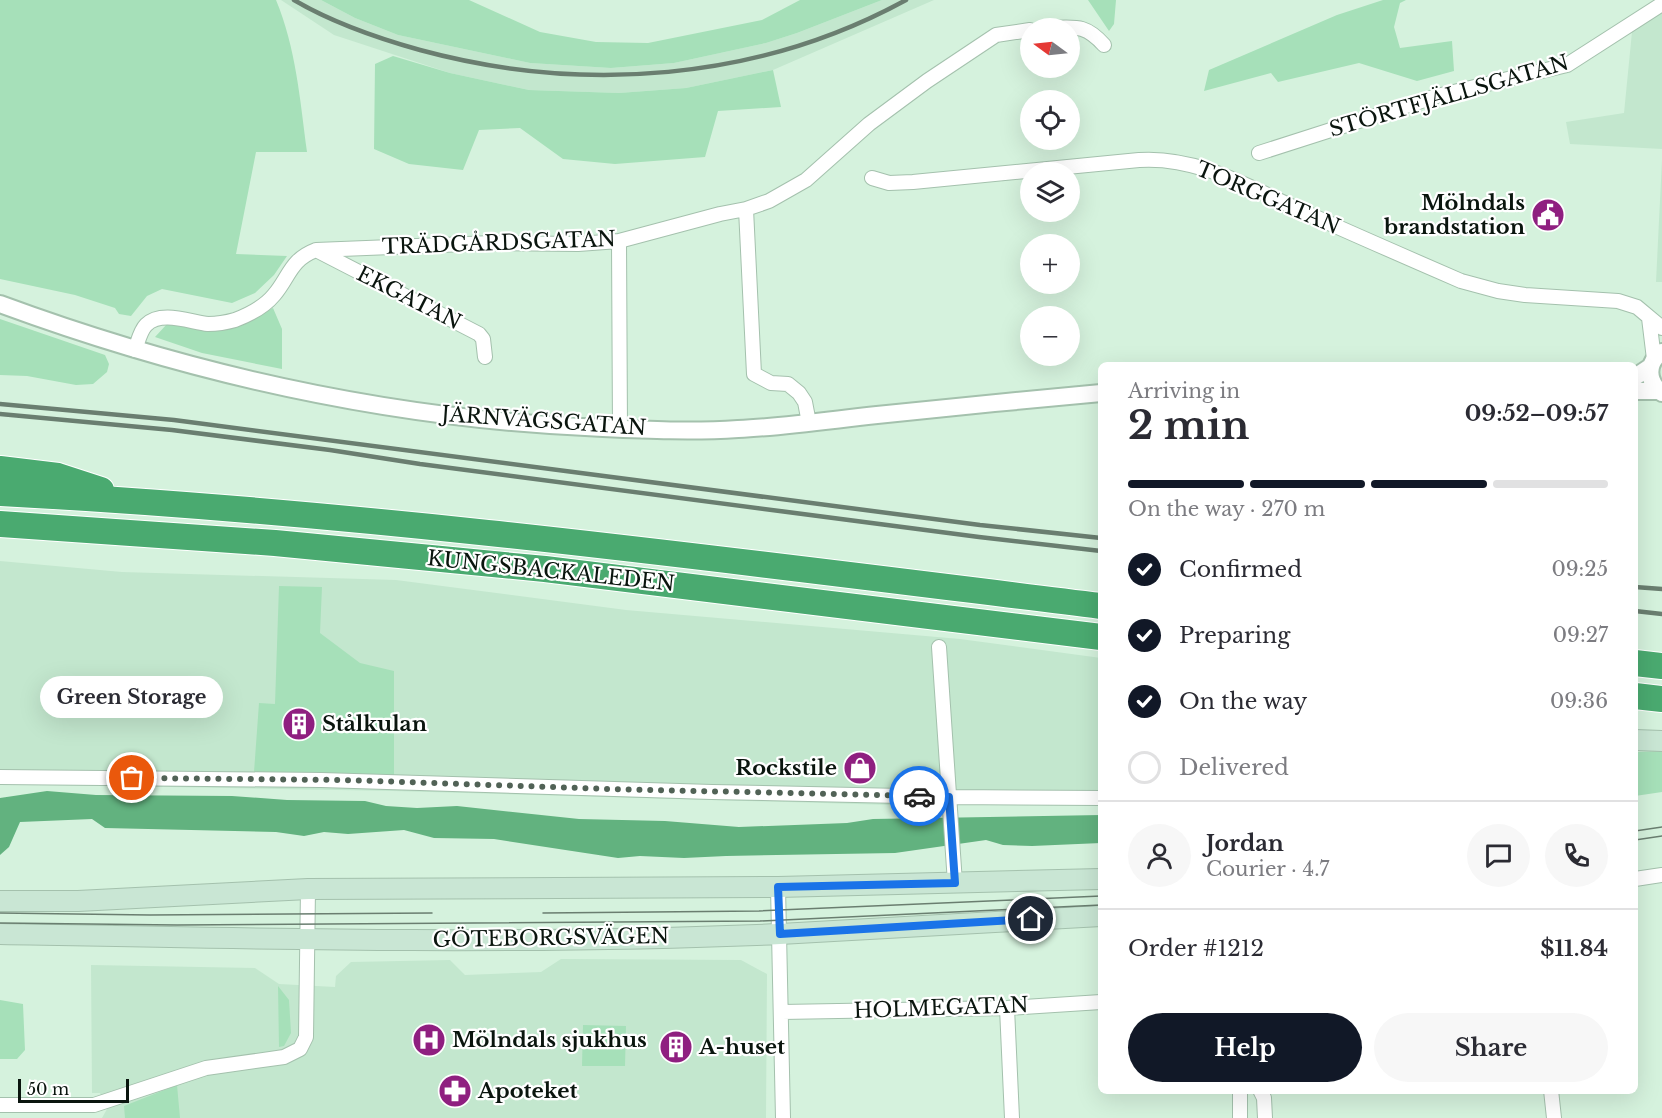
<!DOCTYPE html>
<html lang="en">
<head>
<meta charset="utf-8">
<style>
	body { margin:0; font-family:"Libre Baskerville",serif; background:#f7f7f7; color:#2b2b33; height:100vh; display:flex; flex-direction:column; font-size:22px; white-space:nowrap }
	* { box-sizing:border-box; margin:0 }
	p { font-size:20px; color:#7c7c81 }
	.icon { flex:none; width:33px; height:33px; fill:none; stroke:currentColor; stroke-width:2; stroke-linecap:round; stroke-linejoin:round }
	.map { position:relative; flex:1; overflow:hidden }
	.side { position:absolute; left:1098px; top:362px; width:540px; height:732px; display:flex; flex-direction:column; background:#fff; border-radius:9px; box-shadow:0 6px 24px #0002 }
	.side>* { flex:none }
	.needle { width:39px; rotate:285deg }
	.tools { position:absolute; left:1020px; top:18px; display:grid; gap:12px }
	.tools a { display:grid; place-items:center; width:60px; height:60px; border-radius:50%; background:#fff; box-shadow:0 6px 24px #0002; font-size:30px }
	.scale { position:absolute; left:18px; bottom:15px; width:111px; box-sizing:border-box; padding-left:6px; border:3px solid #0a150e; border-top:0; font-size:16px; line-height:21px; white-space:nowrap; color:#0a150e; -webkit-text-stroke:4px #fff; paint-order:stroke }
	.pin { position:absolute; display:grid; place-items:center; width:51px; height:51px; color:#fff; margin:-26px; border:3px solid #fff; border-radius:50%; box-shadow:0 2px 6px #0007 }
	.courier { position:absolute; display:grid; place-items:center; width:60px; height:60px; margin:-30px; border:4px solid #1a73e8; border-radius:50%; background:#fff; color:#222; box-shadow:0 2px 8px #0007 }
	.bubble { position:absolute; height:42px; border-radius:21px; background:#fff; box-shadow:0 6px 24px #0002; font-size:20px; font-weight:700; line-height:42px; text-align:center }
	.summary em { font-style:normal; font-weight:700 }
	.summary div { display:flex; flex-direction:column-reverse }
	.summary { display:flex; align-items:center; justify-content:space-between; height:102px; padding:0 30px }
	h1 { font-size:39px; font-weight:700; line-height:45px }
	.bar { display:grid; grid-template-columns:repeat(4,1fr); gap:9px 6px; align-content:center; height:72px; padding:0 30px }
	.bar i { height:8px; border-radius:4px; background:#e1e1e2 }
	.bar .on { background:#111827 }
	.bar p { grid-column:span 4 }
	.line { display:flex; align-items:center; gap:15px; padding:0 30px; border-top:2px solid #e1e1e2 }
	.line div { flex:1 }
	.round { display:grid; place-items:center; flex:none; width:63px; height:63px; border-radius:32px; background:#f7f7f7 }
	ol { padding:0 30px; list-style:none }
	li { display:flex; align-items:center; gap:18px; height:66px }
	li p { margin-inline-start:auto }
	li .icon { padding:6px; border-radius:50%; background:#111827; color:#fff; stroke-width:4 }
	li:last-child { color:#7c7c81 }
	li i { width:33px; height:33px; border:3px solid #e1e1e2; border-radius:50% }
	.action { display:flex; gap:12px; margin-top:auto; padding:12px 30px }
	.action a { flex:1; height:69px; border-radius:36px; background:#111827; color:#fff; font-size:24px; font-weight:700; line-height:69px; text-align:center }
	.action a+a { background:#f7f7f7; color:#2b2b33 }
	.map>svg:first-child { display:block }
	.built { fill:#c3e7ce }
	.green { fill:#a6e0b9 }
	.water { fill:#62b27f }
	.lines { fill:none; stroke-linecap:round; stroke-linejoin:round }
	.minor-casing { stroke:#a4c1ad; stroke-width:16 }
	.tertiary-casing { stroke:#a4c1ad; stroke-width:20 }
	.secondary-casing { stroke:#a4c1ad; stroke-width:22 }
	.motorway-casing { stroke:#fff; stroke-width:28 }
	.minor { stroke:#fff; stroke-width:14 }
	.tertiary { stroke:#fff; stroke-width:16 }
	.secondary { stroke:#c9e6d4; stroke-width:20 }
	.motorway { stroke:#4aaa70; stroke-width:26 }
	.tram { stroke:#6a7e70; stroke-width:1.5 }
	.rail { stroke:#6a7e70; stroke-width:4.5 }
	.done { stroke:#516256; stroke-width:6; stroke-dasharray:0 10.8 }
	.route { stroke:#1a73e8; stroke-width:8 }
	.labels { text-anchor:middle; stroke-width:4.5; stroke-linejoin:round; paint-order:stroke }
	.street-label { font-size:21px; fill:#0a150e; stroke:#fff }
	.poi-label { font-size:21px; font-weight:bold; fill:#0a150e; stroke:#fff; text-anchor:start }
</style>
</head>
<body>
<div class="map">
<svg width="1662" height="1118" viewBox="0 0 1662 1118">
	<rect width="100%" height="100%" fill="#d5f2dd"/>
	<!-- built -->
	<path class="built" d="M281,0h40l34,18 43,17 132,28 81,5 63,-5 92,-20 31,-10 85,-33h52l-161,70 -87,18 -67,5 -90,-3 -79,-17 -116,-38z
		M1662,8v141l-92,-5 -4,-22 58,-9 8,-81z
		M1662,160v122h-6z
		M0,561l122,11 274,8 230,30 334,29 141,19v146l-210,1 -498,-14 -393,-7z
		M561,959l180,1 26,14 -1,144h-664l5,-9 -7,-16h-8l-1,-128 164,3 24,16 56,3 1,-11 15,-14 99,-2 15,15 76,-3z"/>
	<!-- green -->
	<path class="green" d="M0,0h276c20,48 24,100 31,152h-51l-20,102 51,2 -13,19 -19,18 -23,10 -70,-14 -15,7 -16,20 -12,-2 -4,-6 -40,-13 -75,-16z
		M321,0h148l71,32 56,10 52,1 114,-23 38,-20h82l-85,33 -31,10 -92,20 -63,5 -81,-5 -132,-28 -43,-17z
		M1088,0h28l-2,24 -5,7z
		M1383,0h23l-6,3 -6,24 6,21 52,-7 2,30 -37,10 -58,-18 -81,19 -7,-9 -67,18 5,-21 128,-55z
		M393,56l57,17 79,17 90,3 67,-5 87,-18 8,37 -63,4 -13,46 -90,7 -52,-5 -43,-31 -41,2 -16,40 -54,-6 -35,-15 1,-85z
		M273,308l9,21v40l-80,-16 -47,-16 12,-13 43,7 21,-3z
		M0,319l105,36 4,9 -2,8 -14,12 -17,1 -49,-9 -27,-1z
		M279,586l43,1 -2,46 40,30 34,8v104l-140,-3 5,-69 16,1z
		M1662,751v41l-27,4v-44z
		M278,986l11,14 2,33 -7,13 -5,1z
		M0,1000l23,4 2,46 -8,9h-17z
		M583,1025l43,1 -1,40h-43z
		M177,1085l3,33h-55l-1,-12z"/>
	<!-- water -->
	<path class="water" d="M47,791l49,4 136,1 55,4 78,1 21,5 31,2 40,-2 122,13 86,2 74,6 108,-4 26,-4 228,-4v28l-69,3 -29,-1 -17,-5 -91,13 -169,3 -42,2 -44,-2 -22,2 -124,-19 -60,-1 -30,-8 -56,4 -24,-2 -20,4 -28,-4 -171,-4 -13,-9 -72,3 -11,25 -9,8v-57z"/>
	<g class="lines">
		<defs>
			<path id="minor" d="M1052,28c25,-1 34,-3 52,17
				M1259,153l178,-57 130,-31 95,-61
				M872,178l17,5 24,-1 226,-22c59,-4 111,28 163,51 53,24 106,47 159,70l37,10 27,4 93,6 19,6 25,21
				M746,209l8,165 17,9 17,1 11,9 6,9 4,21
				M619,241l1,188
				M316,250l163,84 4,5 2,18
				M1649,318l5,41
				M135,350c3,-8 5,-19 11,-25 15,-15 44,-3 62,-1 8,0 20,-2 27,-4 13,-5 30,-14 39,-25 16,-19 16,-35 42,-45l176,-7 86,1 41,-3 101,-27 26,-5 23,-8 37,-21 63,-56 58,-43 69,-46 34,-5
				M939,647l16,236
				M0,777l321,3 391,12 237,5 152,1
				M1635,879l27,-4
				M778,887l5,231
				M1007,1008l5,110
				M782,1012l225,-4 94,-6
				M1260,1090l4,8 1,20
				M1551,1090l3,28
				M0,1105h94l112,-37 78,-11 16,-8 6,-12 2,-148
				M1240,1118v-28"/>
			<path id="tertiary" d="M0,304c195,72 395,116 603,124 44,2 90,4 135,1 46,-2 93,-9 139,-14 75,-8 149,-15 224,-22
				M1662,352c-16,11 -15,30 0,41
				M1635,377l15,-10
				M1635,391h24"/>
			<path id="secondary" d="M1635,740l27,1
				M0,901h78l230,-12 470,-2 323,-8
				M0,934c260,5 520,11 780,0 107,-5 214,-13 321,-18"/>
			<path id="motorway" d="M0,469l58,7 43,14
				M0,493c369,19 735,68 1101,113
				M0,524l275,19 270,26 556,68
				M1635,663l27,3
				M1635,696l27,3"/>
		</defs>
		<!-- minor casing -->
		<use href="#minor" class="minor-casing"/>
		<!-- tertiary casing -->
		<use href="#tertiary" class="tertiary-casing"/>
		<!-- secondary casing -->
		<use href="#secondary" class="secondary-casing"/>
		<!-- motorway casing -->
		<use href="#motorway" class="motorway-casing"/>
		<!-- minor -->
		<use href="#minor" class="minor"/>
		<!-- tertiary -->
		<use href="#tertiary" class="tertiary"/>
		<!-- secondary -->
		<use href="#secondary" class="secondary"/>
		<!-- motorway -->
		<use href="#motorway" class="motorway"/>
		<!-- tram -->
		<path class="tram" d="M1635,831l27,-4
			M1635,840l27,-4
			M0,913l150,2 282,-2
			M543,913l216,-2 342,-15
			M0,923l177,2 583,-4 341,-16"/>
		<!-- rail -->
		<path class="rail" d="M294,0c39,23 83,38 126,50 162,44 338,31 486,-50
			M0,404l174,16 806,105 121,13
			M0,414l172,16 158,20 90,14 559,73 122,14
			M1635,587l27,2
			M1635,611l27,3"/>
	</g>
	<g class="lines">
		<!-- done -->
		<path class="done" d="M132,778l212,2 266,9 309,7"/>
		<!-- route -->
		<path class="route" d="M919,796l30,1 6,86 -177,4 2,47 251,-15"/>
	</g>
	<!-- icons -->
	<defs>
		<symbol id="civic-disc" viewBox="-11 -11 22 22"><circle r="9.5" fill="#8f1f80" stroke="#fff"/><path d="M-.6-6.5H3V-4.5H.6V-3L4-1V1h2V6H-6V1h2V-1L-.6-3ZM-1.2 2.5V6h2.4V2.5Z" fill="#fff"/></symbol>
		<symbol id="building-disc" viewBox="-11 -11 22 22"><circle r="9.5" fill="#8f1f80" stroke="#fff"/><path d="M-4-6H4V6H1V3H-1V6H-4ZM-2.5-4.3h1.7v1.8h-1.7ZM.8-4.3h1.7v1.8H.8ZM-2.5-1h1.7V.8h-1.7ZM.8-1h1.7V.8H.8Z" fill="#fff"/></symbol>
		<symbol id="shop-disc" viewBox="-11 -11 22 22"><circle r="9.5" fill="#8f1f80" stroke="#fff"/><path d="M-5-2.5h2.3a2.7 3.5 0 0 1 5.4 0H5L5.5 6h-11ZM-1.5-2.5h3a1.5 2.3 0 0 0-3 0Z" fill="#fff"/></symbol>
		<symbol id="hospital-disc" viewBox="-11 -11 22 22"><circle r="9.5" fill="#8f1f80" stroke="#fff"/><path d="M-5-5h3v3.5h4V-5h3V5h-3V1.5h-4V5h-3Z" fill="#fff"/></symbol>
		<symbol id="pharmacy-disc" viewBox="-11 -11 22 22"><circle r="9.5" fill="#8f1f80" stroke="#fff"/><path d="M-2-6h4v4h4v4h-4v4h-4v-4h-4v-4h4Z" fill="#fff"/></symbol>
	</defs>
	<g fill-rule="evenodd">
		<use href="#civic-disc" x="1529" y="196" width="38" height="38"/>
		<use href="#building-disc" x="280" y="705" width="38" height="38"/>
		<use href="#shop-disc" x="841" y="749" width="38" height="38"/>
		<use href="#hospital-disc" x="410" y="1021" width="38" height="38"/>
		<use href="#building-disc" x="657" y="1028" width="38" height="38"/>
		<use href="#pharmacy-disc" x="436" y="1072" width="38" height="38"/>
	</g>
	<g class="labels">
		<!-- street labels -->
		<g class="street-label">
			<text transform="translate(1449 96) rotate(-16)" y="7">STÖRTFJÄLLSGATAN</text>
			<text transform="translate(1268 198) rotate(23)" y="7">TORGGATAN</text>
			<text transform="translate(499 243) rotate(-2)" y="7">TRÄDGÅRDSGATAN</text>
			<text transform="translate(409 298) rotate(27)" y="7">EKGATAN</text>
			<text transform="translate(544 421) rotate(4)" y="7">JÄRNVÄGSGATAN</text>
			<text transform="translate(551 571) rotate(6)" y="7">KUNGSBACKALEDEN</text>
			<text transform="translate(551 938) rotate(-1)" y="7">GÖTEBORGSVÄGEN</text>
			<text transform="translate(941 1008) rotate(-2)" y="7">HOLMEGATAN</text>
		</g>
		<!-- poi labels -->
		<g class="poi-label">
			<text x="1525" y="210" text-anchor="end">Mölndals<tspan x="1525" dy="24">brandstation</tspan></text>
			<text x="322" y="731">Stålkulan</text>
			<text x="837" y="775" text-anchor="end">Rockstile</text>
			<text x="452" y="1047">Mölndals sjukhus</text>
			<text x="699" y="1054">A-huset</text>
			<text x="478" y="1098">Apoteket</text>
		</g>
	</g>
</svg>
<div class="tools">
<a><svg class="needle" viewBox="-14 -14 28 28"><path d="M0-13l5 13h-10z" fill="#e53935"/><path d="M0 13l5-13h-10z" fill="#7c7c81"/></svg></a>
<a><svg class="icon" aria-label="locate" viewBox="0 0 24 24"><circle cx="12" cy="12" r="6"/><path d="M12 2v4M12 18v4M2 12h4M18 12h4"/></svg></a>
<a><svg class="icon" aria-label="layers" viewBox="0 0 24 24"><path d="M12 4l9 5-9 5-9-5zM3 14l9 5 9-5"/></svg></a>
<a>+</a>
<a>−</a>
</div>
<div class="scale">50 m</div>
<div class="pin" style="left:132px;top:778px;background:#ea580c"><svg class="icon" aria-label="bag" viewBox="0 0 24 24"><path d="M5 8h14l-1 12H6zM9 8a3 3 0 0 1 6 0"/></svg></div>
<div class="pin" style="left:1031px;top:919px;background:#1f2937"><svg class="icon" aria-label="home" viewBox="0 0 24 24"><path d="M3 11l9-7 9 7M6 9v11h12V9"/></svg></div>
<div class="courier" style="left:919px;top:796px"><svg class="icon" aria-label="car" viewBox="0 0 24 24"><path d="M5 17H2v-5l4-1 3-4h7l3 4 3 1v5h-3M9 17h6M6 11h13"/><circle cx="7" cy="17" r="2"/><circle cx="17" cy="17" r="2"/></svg></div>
<div class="bubble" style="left:40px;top:676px;width:183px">Green Storage</div>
<section class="side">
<div class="summary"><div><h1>2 min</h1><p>Arriving in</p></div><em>09:52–09:57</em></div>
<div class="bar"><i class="on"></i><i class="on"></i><i class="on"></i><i></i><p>On the way · 270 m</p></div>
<ol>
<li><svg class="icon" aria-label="check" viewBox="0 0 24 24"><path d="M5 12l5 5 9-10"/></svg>Confirmed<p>09:25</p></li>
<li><svg class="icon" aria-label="check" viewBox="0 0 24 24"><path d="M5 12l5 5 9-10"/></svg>Preparing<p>09:27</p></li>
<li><svg class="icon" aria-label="check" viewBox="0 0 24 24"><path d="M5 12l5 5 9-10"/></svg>On the way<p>09:36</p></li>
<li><i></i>Delivered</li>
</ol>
<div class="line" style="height:108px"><a class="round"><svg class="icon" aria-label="person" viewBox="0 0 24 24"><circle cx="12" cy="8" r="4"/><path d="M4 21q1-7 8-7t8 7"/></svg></a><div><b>Jordan</b><p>Courier · 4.7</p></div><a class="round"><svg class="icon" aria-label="chat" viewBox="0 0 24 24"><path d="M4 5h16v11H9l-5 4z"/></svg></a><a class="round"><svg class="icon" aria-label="phone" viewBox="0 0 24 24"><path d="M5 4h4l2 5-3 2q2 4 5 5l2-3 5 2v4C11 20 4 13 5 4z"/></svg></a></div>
<div class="line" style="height:78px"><div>Order #1212</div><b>$11.84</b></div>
<div class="action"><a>Help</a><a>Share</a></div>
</section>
</div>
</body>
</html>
